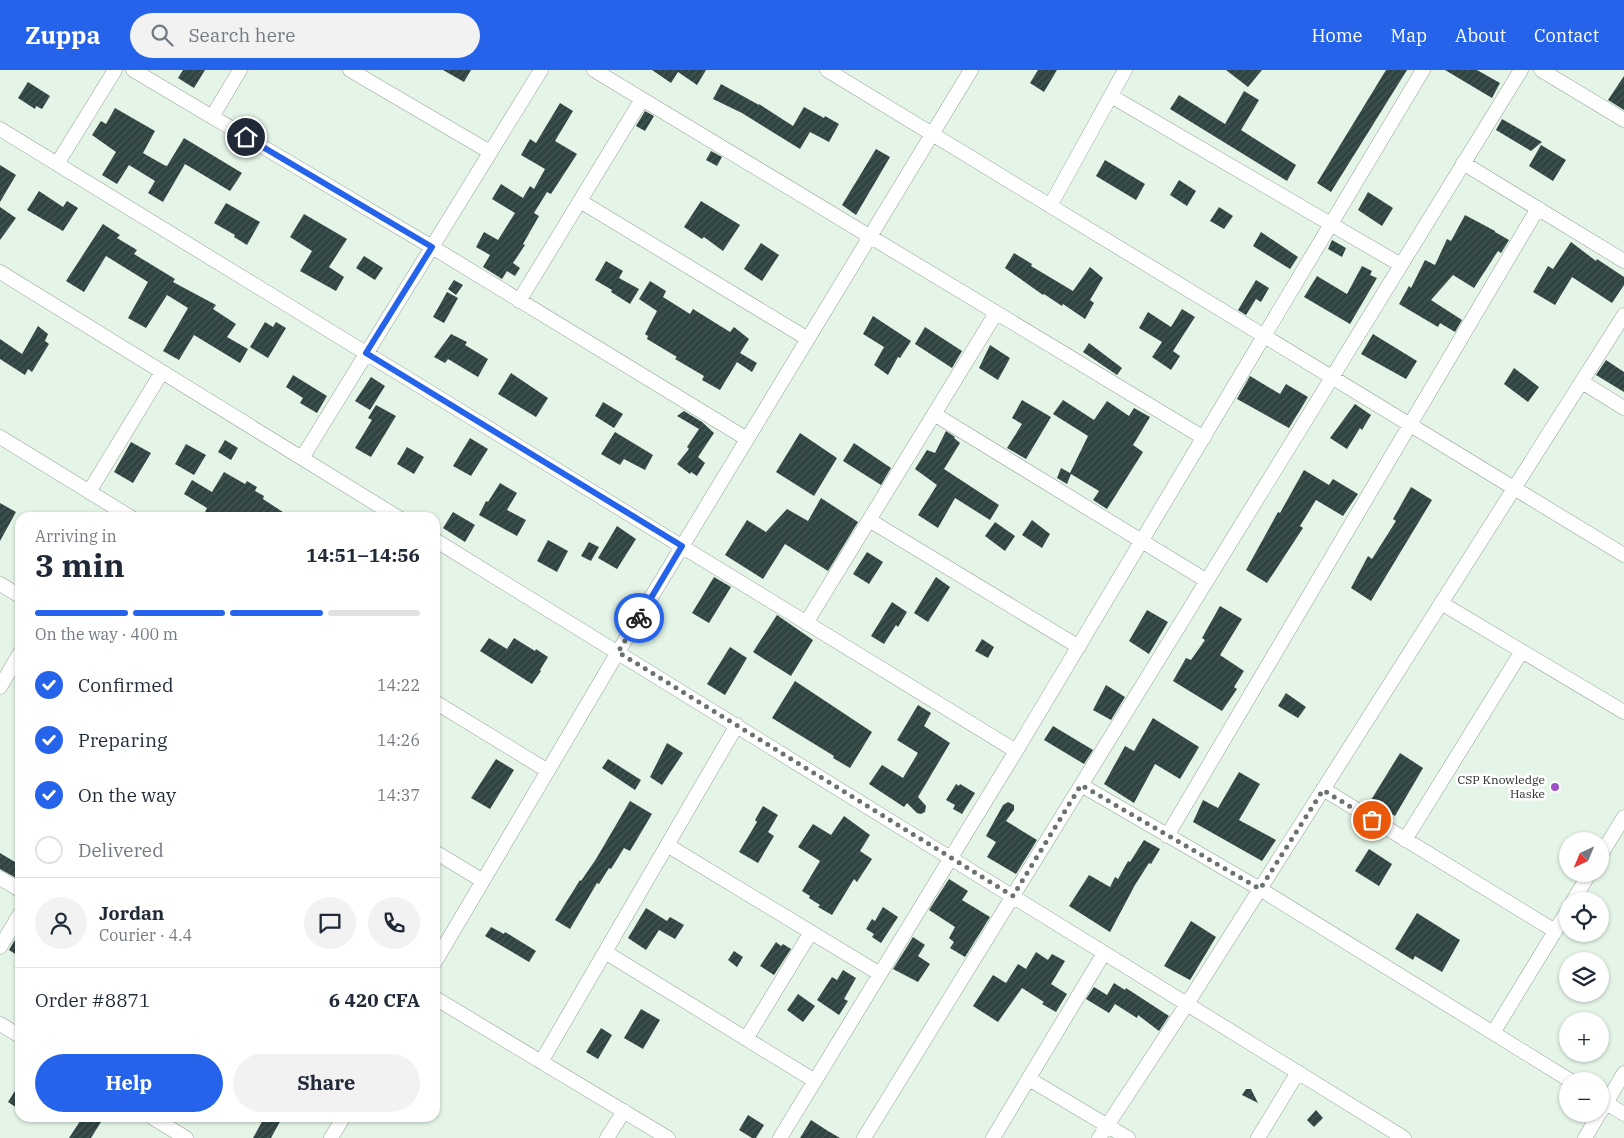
<!DOCTYPE html>
<html lang="en">
<head>
<meta charset="utf-8">
<style>
	body { margin:0; font-family:"IBM Plex Serif",serif; background:#f2f2f3; color:#1f2937; height:100vh; display:flex; flex-direction:column; font-size:19px; white-space:nowrap }
	* { box-sizing:border-box; margin:0 }
	p { font-size:16px; color:#747a83 }
	.icon { flex:none; width:28px; height:28px; fill:none; stroke:currentColor; stroke-width:2; stroke-linecap:round; stroke-linejoin:round }
	.map { position:relative; flex:1; overflow:hidden }
	.side { position:absolute; left:15px; top:442px; width:425px; height:610px; display:flex; flex-direction:column; background:#fff; border-radius:15px; box-shadow:0 1px 4px #0004 }
	.side>* { flex:none }
	.needle { width:32px; rotate:224deg }
	.buttons { position:absolute; left:1559px; top:762px; display:grid; gap:10px }
	.buttons a { display:grid; place-items:center; width:50px; height:50px; border-radius:50%; background:#fff; box-shadow:0 1px 4px #0004; font-size:25px }
	.pin { position:absolute; display:grid; place-items:center; width:42px; height:42px; color:#fff; margin:-21px; border:2px solid #fff; border-radius:50%; box-shadow:0 1px 5px #0007 }
	.courier { position:absolute; display:grid; place-items:center; width:50px; height:50px; margin:-25px; border:4px solid #2563eb; border-radius:50%; background:#fff; color:#222; box-shadow:0 1px 6px #0007 }
	.headline em { font-style:normal; font-weight:700 }
	.headline div { display:flex; flex-direction:column-reverse }
	.headline { display:flex; align-items:center; justify-content:space-between; height:85px; padding:0 20px }
	h1 { font-size:32px; font-weight:700; line-height:38px }
	.bar { display:grid; grid-template-columns:repeat(4,1fr); gap:8px 5px; align-content:center; height:60px; padding:0 20px }
	.bar i { height:6px; border-radius:4px; background:#e0e1e3 }
	.bar .on { background:#2563eb }
	.bar p { grid-column:span 4 }
	.line { display:flex; align-items:center; gap:12px; padding:0 20px; border-top:1px solid #e0e1e3 }
	.line div { flex:1 }
	.round { display:grid; place-items:center; flex:none; width:52px; height:52px; border-radius:26px; background:#f2f2f3 }
	ol { padding:0 20px; list-style:none }
	li { display:flex; align-items:center; gap:15px; height:55px }
	li p { margin-inline-start:auto }
	li .icon { padding:5px; border-radius:50%; background:#2563eb; color:#fff; stroke-width:4 }
	li:last-child { color:#747a83 }
	li i { width:28px; height:28px; border:2px solid #e0e1e3; border-radius:50% }
	.button { display:flex; gap:10px; margin-top:auto; padding:10px 20px }
	.button a { flex:1; height:58px; border-radius:30px; background:#2563eb; color:#fff; font-size:20px; font-weight:700; line-height:58px; text-align:center }
	.button a+a { background:#f2f2f3; color:#1f2937 }
	header { display:flex; align-items:center; gap:30px; box-sizing:border-box; height:70px; padding:0 25px; background:#2563eb; color:#fff }
	header strong { font-size:24px }
	nav { display:flex; gap:28px; margin-inline-start:auto; font-size:18px }
	.search { width:350px; height:45px; background:#f2f2f3; display:flex; align-items:center; gap:12px; box-sizing:border-box; padding:0 18px; border-radius:28px; color:#747a83; font-size:19px }
	.map>svg:first-child { display:block }
	.building { fill:url(#building-hatch) }
	.lines { fill:none; stroke-linecap:round; stroke-linejoin:round }
	.minor-casing { stroke:#92a295; stroke-width:15 }
	.minor { stroke:#fff; stroke-width:14 }
	.done { stroke:#6a746c; stroke-width:5; stroke-dasharray:0 9 }
	.route { stroke:#2563eb; stroke-width:6 }
	.poi-dot { fill:#9c52c5; stroke:#fff; stroke-width:2 }
	.labels { text-anchor:middle; stroke-width:5; stroke-linejoin:round; paint-order:stroke }
	.poi-label { font-size:12px; fill:#282f29; stroke:#fff; text-anchor:end }
</style>
</head>
<body>
<header>
<strong>Zuppa</strong>
<div class="search"><svg class="icon" aria-label="search" viewBox="0 0 24 24"><circle cx="10" cy="10" r="6"/><path d="M15 15l6 6"/></svg>Search here</div>
<nav><a>Home</a><a>Map</a><a>About</a><a>Contact</a></nav>
</header>
<div class="map">
<svg width="1624" height="1068" viewBox="0 0 1624 1068">
	<defs>
		<pattern id="building-hatch" width="6" height="6" patternUnits="userSpaceOnUse" patternTransform="scale(1.25)"><rect width="6" height="6" fill="#304441"/><path d="M-1 1l2-2M0 6l6-6M5 7l2-2" fill="none" stroke="#455754"/></pattern>
	</defs>
	<rect width="100%" height="100%" fill="#e4f5e7"/>
	<!-- building -->
	<path class="building" d="M183,0h22l-11,18 -16,-10z
		M443,0h28l-7,12z
		M652,0h54l-9,15 -19,-13 -7,11z
		M1038,0h19l-13,22 -14,-9z
		M1226,0h36l-14,17z
		M1386,0h21l-76,122 -14,-9z
		M1445,0h32l23,13 -8,15z
		M1624,6v34l-16,-10z
		M28,12l22,14 -8,13 -6,-3 -1,3 -17,-11z
		M721,14l38,21v-1l34,22 11,-19 20,11 1,-2 14,8 -10,18 -19,-10 -10,17 -58,-36 -29,-14z
		M1244,21l15,9 -18,30 55,35 -9,16 -117,-72 9,-14 46,29z
		M560,33l13,8 -18,30 22,13 -26,40 -4,-2 -13,21 5,3 -16,28 2,1 -12,18 7,5 -5,8 -8,-5 -5,8 -19,-12 7,-12 -14,-8 8,-15 14,8 17,-27 -23,-14 9,-15 22,14 7,-12 4,3 11,-20 -24,-14 9,-16 6,4z
		M115,38l40,23 -12,22 21,12 3,1 17,-28 58,35 -12,18 -45,-27 -22,38 -15,-9 7,-12 -26,-16 -12,19 -15,-9 14,-23 -24,-17 9,-14 5,3z
		M645,41l9,5 -9,15 -9,-5z
		M1502,49l40,23 -11,9 -35,-21z
		M1541,75l25,15 -13,21 -24,-15z
		M876,79l14,8 -34,58 -14,-10z
		M711,81l11,6 -5,9 -11,-6z
		M1105,90l40,24 -9,16 -40,-24z
		M0,95l16,10 -16,27z
		M1179,110l17,11 -9,15 -17,-11z
		M39,121l24,16 4,-6 11,7 -15,23 -36,-21z
		M1368,122l25,16 -11,18 -24,-16z
		M701,131l39,24 -17,26 -19,-14 -2,2 -18,-12z
		M226,133l34,19 -13,23 -13,-8 1,-2 -21,-12z
		M0,137l16,11 -16,22z
		M1219,137l14,9 -9,13 -14,-8z
		M304,144l43,25 -18,28 15,10 -8,14 -36,-20 12,-20 -22,-14z
		M1465,145l30,16v1l14,8 -8,13 -3,-2 -24,37 -21,-13 -22,25 31,20 -7,12 -15,-9 -2,4 -39,-23 10,-18 2,2 14,-28 10,5 12,-26 4,2z
		M103,154l17,11 -3,3 20,12 -3,4 41,25 -2,3 43,23 -3,4 23,15 -9,13 21,12 -8,14 -46,-28 -15,25 -16,-9 25,-43 -21,-13 -21,33 -18,-10 20,-36 -42,-26 -22,36 -18,-11z
		M1261,162l37,25 -8,12 -37,-23z
		M1332,170l14,8 -4,9 -14,-8z
		M1571,172l25,19 1,-2 27,18v8l-12,18 -40,-26 -17,28 -22,-13 15,-26 5,3z
		M761,173l18,12 -17,26 -18,-12z
		M1014,183l18,11 -1,2 42,25 17,-24 13,11 -13,22 4,3 -9,16 -22,-15 -1,2 -18,-12 -1,1 -38,-27z
		M364,186l19,12 -8,12 -19,-12z
		M606,191l17,10 -4,7 20,11 -9,15 -19,-12 1,-2 -17,-10z
		M1362,196l10,5 -2,4 7,3 -27,46 -46,-27 13,-21 30,18z
		M454,210l9,5 -7,10 -8,-6z
		M1256,210l13,8 -8,14 -5,-3 -10,16 -8,-5z
		M650,211l16,10 -3,6 27,17 3,-5 37,23 4,-5 15,12 -9,14 17,10 -5,9 -15,-10 -17,28 -18,-10 2,-4 -29,-17 2,-2 -30,-18 1,-3 -3,-2 12,-23 -18,-12z
		M447,222l11,6 -14,25 -11,-6z
		M1182,239l13,8 -22,34 7,5 -9,14 -19,-13 10,-15 -23,-14 9,-16 23,15z
		M873,246l38,25 -11,17 -2,-1 -10,18 -14,-10 10,-18 -21,-13z
		M265,252l8,5 3,-5 10,6 -18,30 -18,-11z
		M38,256l10,8 -3,7 4,3 -17,28 -4,-3 -3,6 -25,-16v-20l22,15z
		M925,257l37,24 -10,17 -37,-24z
		M451,264l16,8 -2,3 23,14 -10,18 -30,-18 -3,4 -11,-6z
		M1373,264l44,27 -11,18 -45,-25z
		M1089,273l33,25 -5,7 -34,-23z
		M990,275l20,13 -12,22 -19,-12z
		M1606,290l18,12v20l-28,-17z
		M1514,298l25,19 -11,15 -24,-18z
		M511,303l37,25 -12,19 -38,-23z
		M293,305l34,21 -10,17 -17,-10 3,-5 -17,-11z
		M1250,306l30,18 6,-10 22,13 -19,31 -52,-29z
		M371,307l14,9 -15,24 -15,-9z
		M1022,330l29,17 -25,42 -19,-11 15,-24 -10,-6z
		M1063,330l31,20 13,-19 22,15 5,-8 16,9 -17,28 10,7 -36,57 -14,-9 6,-9 -28,-17 -4,10 -10,-6 4,-10 9,5 18,-37 -35,-22z
		M603,332l20,12 -9,14 -19,-12z
		M1355,334l16,11 -9,15 -2,-2 -13,21 -17,-11z
		M376,335l20,11 -25,41 -16,-9 17,-28 -4,-2z
		M684,341l18,11 12,11 -16,24 7,6 -8,13 -6,-4 -1,2 -13,-10 12,-15 -2,-2 12,-18 -22,-13z
		M946,361l9,6 -1,1 6,5 -16,26 55,36 -9,15 -35,-22 -17,30 -20,-13 19,-30 -22,-16 12,-19 8,3z
		M615,362l38,23 -8,15 -21,-11 -4,6 -19,-11z
		M800,363l37,25 -23,38 -38,-24z
		M470,368l18,11 -17,27 -18,-10z
		M225,370l13,8 -7,12 -13,-8z
		M131,372l20,11 -18,30 -19,-11z
		M854,373l37,25 -10,17 -38,-24z
		M186,374l20,11 -12,20 -19,-11z
		M407,377l17,10 -10,17 -17,-10z
		M1304,400l25,15 4,-6 25,15 -15,22 -27,-16 -16,26 3,2 -36,55 -21,-13 32,-58 2,1z
		M224,402l21,12 2,-3 10,6 -2,4 9,5 -1,3 29,19h-85l2,-4 -4,-2 2,-4 -23,-14 8,-14 20,12z
		M500,413l17,10 -10,17 19,10 -9,16 -38,-21 7,-14 2,1z
		M1411,417l21,13 -61,101 -20,-13 17,-32 4,3 24,-38 -3,-2z
		M821,428l37,24 -30,49 -43,-27 -22,35 -38,-24 22,-35 19,12 21,-23 21,12z
		M0,433l16,9 -16,29z
		M453,442l22,13 -10,17 -22,-14z
		M1032,450l18,14 -8,14 -20,-13z
		M995,452l20,14 -10,15 -20,-15z
		M617,456l19,13 -19,30 -19,-11z
		M548,470l20,11 -11,21 -20,-11z
		M589,472l10,5 -8,14 -10,-5z
		M867,482l16,10 -14,22 -16,-10z
		M714,507l17,10 -22,36 -17,-10z
		M936,507l14,10 -22,35 -14,-9z
		M892,532l15,10 -9,15 -2,-2 -12,19 -13,-8z
		M1220,536l22,13 -22,36 24,16 -10,16 3,2 -15,22 -49,-30 13,-23 5,2 14,-20 -3,-2z
		M1147,540l21,12 -19,32 -20,-13z
		M777,545l36,25 -22,36 -38,-24z
		M489,568l18,11 7,-11 21,13 1,-2 12,8 -8,13 1,1 -9,13 -52,-33z
		M982,569l12,8 -6,11 -13,-7z
		M730,577l17,11 -22,37 -18,-11z
		M795,611l77,51 -22,36 -17,-10 1,-2 -62,-38z
		M1106,615l19,12 -14,23 -18,-10z
		M1286,623l20,14 -8,11 -20,-12z
		M918,635l13,8 -7,13 26,17 -32,54 8,9 -1,6 -4,2 -4,-1 -10,-10 -3,4 -35,-23 13,-19 21,13 15,-25 -21,-13z
		M1153,648l46,29 -19,32 -25,-15 -21,39 -30,-19 21,-38 9,5z
		M1053,656l40,24 -9,14 -40,-24z
		M667,673l16,10 -21,32 -12,-8z
		M1400,683l23,15 -28,48 -24,-16z
		M496,689l18,11 -24,39 -19,-11z
		M608,689l33,21 -6,10 -33,-22z
		M1239,702l21,12 -21,36 37,20 -14,21 -69,-39 10,-22 15,8z
		M956,714l3,2 1,-2 15,9 -13,21 -9,-5 2,-4 -9,-5z
		M630,731l22,13 -22,37 -6,-3 -13,21 -2,-1 -10,16 -2,-1 -27,46 -15,-9 25,-40 1,1 15,-22z
		M1008,732l6,3v5l-8,11 31,19 -21,34 -29,-17 9,-15 -10,-6 17,-31z
		M763,736l15,9 -10,17 6,4 -16,27 -19,-11 18,-30 -2,-2z
		M844,746l26,19 -10,16 12,8 -15,23 -3,-3 -22,36 -14,-8 2,-2 -11,-7 1,-2 -8,-5 18,-30 -22,-14 15,-23 18,11z
		M1144,770l16,9 -9,15 -2,-1 -14,22 -25,47 -41,-26 20,-31 21,12 5,-10 3,2 10,-18 2,1z
		M1369,779l23,15 -13,22 -24,-15z
		M0,783l20,12v15l-20,-11z
		M949,809l19,12 -6,9 28,17 -25,40 -15,-9 4,-6 -5,-4 6,-11 -26,-17z
		M883,837l15,10 -17,26 -9,-6 2,-3 -8,-5 6,-10 3,2z
		M646,838l21,13 3,-4 14,8 -9,14 -16,-9 -13,20 -18,-12z
		M1417,843l43,27 -18,32 -27,-16 -2,4 -18,-11z
		M1191,851l25,16 -26,43 -26,-14z
		M491,857l13,7 1,-2 31,19 -7,11 -44,-26z
		M20,861v26l-11,-7z
		M913,867l12,8 -7,11 12,8 -12,18 -25,-13z
		M776,872l5,4 2,-2 8,5 -17,26 -14,-9z
		M734,881l9,6 -6,10 -9,-7z
		M1036,882l12,8 4,-6 13,7 -14,23 16,10 -11,18 -14,-8 2,-2 -22,-14 -24,34 -25,-16 20,-31 13,8 12,-19 8,5z
		M843,900l13,8 -12,21 4,2 -9,14 -22,-15 15,-23 5,3z
		M1114,913l11,7 1,-2 43,28 -10,15 -21,-16 -1,3 -22,-14 -6,9 -23,-14 8,-12 13,8z
		M798,924l17,12 -12,16 -16,-12z
		M641,939l19,11 -17,29 -19,-11z
		M601,958l11,7 -14,24 -12,-7z
		M20,1013v27l-12,-8z
		M1246,1019h5l7,14 -16,-8z
		M1316,1040l7,8 -9,9 -7,-7z
		M748,1045l16,10 -8,13h-4l-13,-8z
		M82,1048h12l7,4 -10,16h-22z
		M264,1048h18l-11,20h-18z
		M811,1050l17,11 12,7h-40z"/>
	<g class="lines">
		<defs>
			<path id="minor" d="M133,0l299,177 315,192
				M350,0l140,82
				M594,0l610,368
				M827,0l797,485
				M1541,0l83,50
				M1111,26l290,169
				M212,47l28,-47
				M0,59l1016,622
				M1463,93l161,98
				M57,94l58,-94
				M580,131l228,138
				M1050,136l75,-136
				M0,202l399,246
				M519,231l123,-202
				M1582,312l42,26
				M934,344l273,167
				M0,367l132,81
				M302,388l239,-388
				M89,422l73,-120
				M869,450l210,127
				M435,470l969,598
				M0,514l20,12
				M1441,533l183,109
				M806,553l190,-310
				M0,617l20,-34
				M435,632l113,69
				M1081,715l179,104 311,192
				M1323,719l232,142
				M1167,766l371,-628
				M1405,770l117,-189
				M667,775l213,129
				M435,782l48,29
				M1600,786l24,-39
				M0,808l20,12
				M1573,831l16,-27
				M0,877l20,-33
				M605,882l210,129
				M435,892l183,-310 353,-582
				M435,928l233,140
				M0,954l20,12
				M1493,963l75,-123
				M746,969l65,-107
				M541,992l196,-337
				M1029,1009l99,59
				M1600,1029l24,15
				M1600,1043l24,-40
				M153,1048l33,20
				M331,1068l12,-20
				M607,1068l17,-27
				M780,1068l236,-387 407,-681
				M864,1068l657,-1068
				M993,1068l111,-185
				M1099,1068l88,-134 437,-689
				M1258,1068l40,-66
				M1585,1068l14,-24"/>
		</defs>
		<!-- minor casing -->
		<use href="#minor" class="minor-casing"/>
		<!-- minor -->
		<use href="#minor" class="minor"/>
	</g>
	<g class="lines">
		<!-- done -->
		<path class="done" d="M639,548l-21,34 395,244 68,-111 179,104 63,-99 49,30"/>
		<!-- route -->
		<path class="route" d="M246,67l186,110 -66,106 316,193 -43,72"/>
	</g>
	<!-- markers -->
	<circle class="poi-dot" cx="1555" cy="717" r="5"/>
	<g class="labels">
		<!-- poi labels -->
		<g class="poi-label">
			<text x="1545" y="714">CSP Knowledge<tspan x="1545" dy="14">Haske</tspan></text>
		</g>
	</g>
</svg>
<div class="buttons">
<a><svg class="needle" viewBox="-14 -14 28 28"><path d="M0-13l5 13h-10z" fill="#e53935"/><path d="M0 13l5-13h-10z" fill="#747a83"/></svg></a>
<a><svg class="icon" aria-label="locate" viewBox="0 0 24 24"><circle cx="12" cy="12" r="6"/><path d="M12 2v4M12 18v4M2 12h4M18 12h4"/></svg></a>
<a><svg class="icon" aria-label="layers" viewBox="0 0 24 24"><path d="M12 4l9 5-9 5-9-5zM3 14l9 5 9-5"/></svg></a>
<a>+</a>
<a>−</a>
</div>
<div class="pin" style="left:1372px;top:750px;background:#ea580c"><svg class="icon" aria-label="bag" viewBox="0 0 24 24"><path d="M5 8h14l-1 12H6zM9 8a3 3 0 0 1 6 0"/></svg></div>
<div class="pin" style="left:246px;top:67px;background:#1f2937"><svg class="icon" aria-label="home" viewBox="0 0 24 24"><path d="M3 11l9-7 9 7M6 9v11h12V9"/></svg></div>
<div class="courier" style="left:639px;top:548px"><svg class="icon" aria-label="bike" viewBox="0 0 24 24"><circle cx="6" cy="16" r="4"/><circle cx="18" cy="16" r="4"/><path d="M6 16l4-8h5l3 8M10 8l3 8H6M13 5h3"/></svg></div>
<section class="side">
<div class="headline"><div><h1>3 min</h1><p>Arriving in</p></div><em>14:51–14:56</em></div>
<div class="bar"><i class="on"></i><i class="on"></i><i class="on"></i><i></i><p>On the way · 400 m</p></div>
<ol>
<li><svg class="icon" aria-label="check" viewBox="0 0 24 24"><path d="M5 12l5 5 9-10"/></svg>Confirmed<p>14:22</p></li>
<li><svg class="icon" aria-label="check" viewBox="0 0 24 24"><path d="M5 12l5 5 9-10"/></svg>Preparing<p>14:26</p></li>
<li><svg class="icon" aria-label="check" viewBox="0 0 24 24"><path d="M5 12l5 5 9-10"/></svg>On the way<p>14:37</p></li>
<li><i></i>Delivered</li>
</ol>
<div class="line" style="height:90px"><a class="round"><svg class="icon" aria-label="person" viewBox="0 0 24 24"><circle cx="12" cy="8" r="4"/><path d="M4 21q1-7 8-7t8 7"/></svg></a><div><b>Jordan</b><p>Courier · 4.4</p></div><a class="round"><svg class="icon" aria-label="chat" viewBox="0 0 24 24"><path d="M4 5h16v11H9l-5 4z"/></svg></a><a class="round"><svg class="icon" aria-label="phone" viewBox="0 0 24 24"><path d="M5 4h4l2 5-3 2q2 4 5 5l2-3 5 2v4C11 20 4 13 5 4z"/></svg></a></div>
<div class="line" style="height:65px"><div>Order #8871</div><b>6 420 CFA</b></div>
<div class="button"><a>Help</a><a>Share</a></div>
</section>
</div>
</body>
</html>
